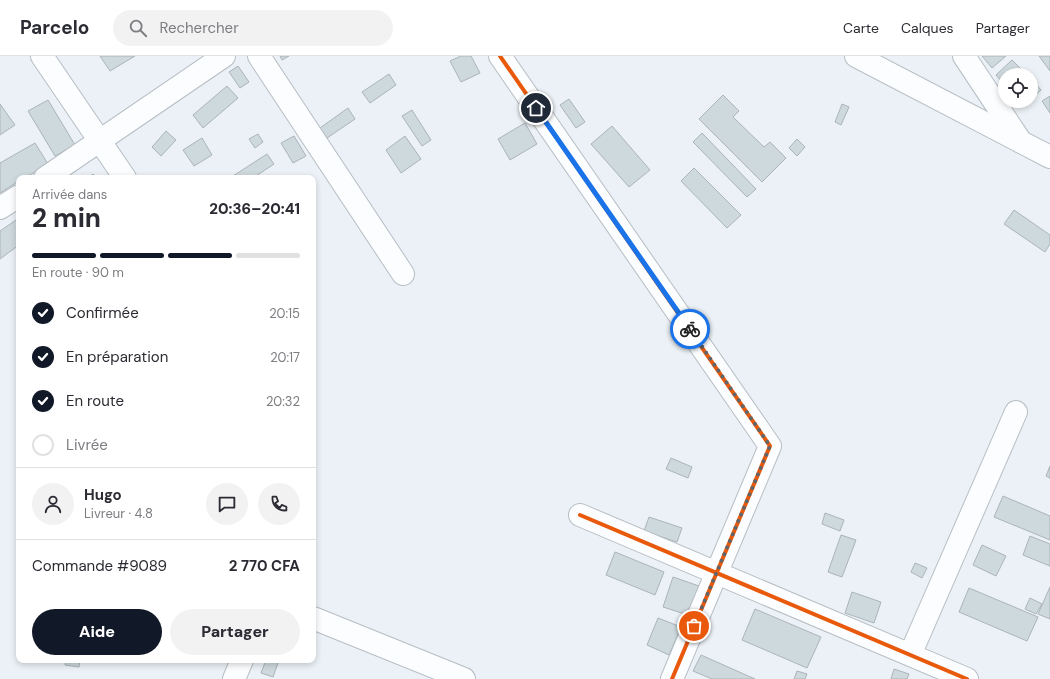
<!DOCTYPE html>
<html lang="fr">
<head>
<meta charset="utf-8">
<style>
	body { margin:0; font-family:"DM Sans",sans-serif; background:#f2f2f3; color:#2b2b33; height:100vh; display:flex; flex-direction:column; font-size:15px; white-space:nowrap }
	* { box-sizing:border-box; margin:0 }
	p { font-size:13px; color:#7c7c81 }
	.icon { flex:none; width:22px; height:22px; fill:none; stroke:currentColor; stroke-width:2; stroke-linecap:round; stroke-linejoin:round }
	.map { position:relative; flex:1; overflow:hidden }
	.drawer { position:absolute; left:16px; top:119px; width:300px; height:488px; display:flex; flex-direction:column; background:#fff; border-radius:8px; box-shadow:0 2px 6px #0003 }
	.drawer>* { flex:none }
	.buttons { position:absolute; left:998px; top:12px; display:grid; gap:8px }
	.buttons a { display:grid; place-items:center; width:40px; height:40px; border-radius:50%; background:#fff; box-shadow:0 2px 6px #0003; font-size:20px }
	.pin { position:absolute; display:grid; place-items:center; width:34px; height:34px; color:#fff; margin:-17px; border:2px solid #fff; border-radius:50%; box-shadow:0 1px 4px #0007 }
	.courier { position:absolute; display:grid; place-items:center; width:40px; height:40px; margin:-20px; border:3px solid #1a73e8; border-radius:50%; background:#fff; color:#222; box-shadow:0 1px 5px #0007 }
	.overview em { font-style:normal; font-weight:800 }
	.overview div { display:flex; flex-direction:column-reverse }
	.overview { display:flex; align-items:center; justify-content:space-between; height:68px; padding:0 16px }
	h1 { font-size:26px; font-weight:800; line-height:30px }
	.bar { display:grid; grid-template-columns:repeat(4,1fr); gap:6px 4px; align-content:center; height:48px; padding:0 16px }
	.bar i { height:5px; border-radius:3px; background:#e1e1e2 }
	.bar .selected { background:#111827 }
	.bar p { grid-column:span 4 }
	.line { display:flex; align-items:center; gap:10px; padding:0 16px; border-top:1px solid #e1e1e2 }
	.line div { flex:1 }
	.round { display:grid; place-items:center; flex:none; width:42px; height:42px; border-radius:21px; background:#f2f2f3 }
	ol { padding:0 16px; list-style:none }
	li { display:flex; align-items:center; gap:12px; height:44px }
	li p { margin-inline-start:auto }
	li .icon { padding:4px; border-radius:50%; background:#111827; color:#fff; stroke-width:4 }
	li:last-child { color:#7c7c81 }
	li i { width:22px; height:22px; border:2px solid #e1e1e2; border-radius:50% }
	.action { display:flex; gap:8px; margin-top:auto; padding:8px 16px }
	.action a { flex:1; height:46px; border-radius:24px; background:#111827; color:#fff; font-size:16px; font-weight:800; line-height:46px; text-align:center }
	.action a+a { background:#f2f2f3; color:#2b2b33 }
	header { display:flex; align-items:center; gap:24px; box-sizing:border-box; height:56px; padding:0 20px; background:#fff; border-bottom:1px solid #e1e1e2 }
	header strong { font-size:19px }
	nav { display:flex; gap:22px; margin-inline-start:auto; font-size:14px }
	.search { width:280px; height:36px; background:#f2f2f3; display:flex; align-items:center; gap:10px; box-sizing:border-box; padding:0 14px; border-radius:22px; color:#7c7c81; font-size:15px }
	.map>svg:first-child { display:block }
	.building { fill:#ced9dd; stroke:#abb5b9 }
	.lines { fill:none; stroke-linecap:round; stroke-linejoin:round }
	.minor-casing { stroke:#b6bec5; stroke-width:24 }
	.tertiary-casing { stroke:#b6bec5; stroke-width:24 }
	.secondary-casing { stroke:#b6bec5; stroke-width:24 }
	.minor { stroke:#fcfdfe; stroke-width:22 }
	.tertiary { stroke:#fcfdfe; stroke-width:22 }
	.secondary { stroke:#fcfdfe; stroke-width:22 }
	.cycleway-casing { stroke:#fdfdfd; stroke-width:6 }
	.cycleway { stroke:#e8590c; stroke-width:4 }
	.done { stroke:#5d666d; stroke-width:4; stroke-dasharray:0 7.2 }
	.route { stroke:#1a73e8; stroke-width:5 }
</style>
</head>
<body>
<header>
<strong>Parcelo</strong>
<div class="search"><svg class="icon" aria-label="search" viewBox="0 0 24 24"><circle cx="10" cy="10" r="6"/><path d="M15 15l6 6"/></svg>Rechercher</div>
<nav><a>Carte</a><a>Calques</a><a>Partager</a></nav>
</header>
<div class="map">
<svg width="1050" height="623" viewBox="0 0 1050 623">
	<rect width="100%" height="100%" fill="#ebf1f6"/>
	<!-- building -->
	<path class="building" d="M100,0h35l-25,15z
		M280,0h9l-7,4z
		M461,0h10l9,17 -19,9 -11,-21z
		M982,0h24l-14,12z
		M1039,0h11v15z
		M1012,4l15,15h-22v10l-9,-10z
		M238,10l11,16 -9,6 -11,-16z
		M389,18l7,11 -26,18 -8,-11z
		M1031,23l10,11 -10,9z
		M227,30l11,12 -35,30 -10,-13z
		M723,39l16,16 -6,6 31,30 6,-5 16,16 -24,24 -63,-63z
		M1050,40v17l-8,-12z
		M569,43l16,23 -9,6 -16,-23z
		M48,44l27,45 -20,11 -27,-45z
		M1020,45h9l-5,4z
		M0,48l15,21 -15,10z
		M842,48l7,3 -8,18 -6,-3z
		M348,52l7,11 -28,19 -7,-10z
		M412,54l19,30 -9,6 -20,-30z
		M525,67l12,21 -27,16 -12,-21z
		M612,70l38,44 -21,17 -38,-43z
		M166,75l10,9 -15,16 -9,-9z
		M702,77l54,56 -9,8 -54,-55z
		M258,78l5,8 -8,6 -6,-9z
		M294,80l12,20 -13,7 -12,-20z
		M405,80l16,23 -20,14 -15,-23z
		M202,82l10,17 -18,11 -11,-16z
		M797,83l8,8 -8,9 -8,-8z
		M35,87l13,21 -23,14h-6v3l-19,12v-30z
		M267,98l7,10 -21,14h-19l-1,-2z
		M694,112l47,47 -14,13 -46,-47z
		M93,118l3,4h-8z
		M1014,154l36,25v9l-5,8 -41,-28z
		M19,162v27l-19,14v-28z
		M671,402l21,9 -4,11 -22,-9z
		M1050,410v12l-4,-2z
		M1003,440l47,20v24l-56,-23z
		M825,457l19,7 -4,11 -18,-7z
		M649,461l33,11 -5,14 -33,-11z
		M841,479l15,5 -14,37 -14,-5z
		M1030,480l20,8v22l-27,-11z
		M982,489l24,11 -10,20 -23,-11z
		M615,496l49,20 -9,23 -49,-20z
		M915,507l12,5 -5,10 -11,-6z
		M673,521l26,9 -11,29 -25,-8z
		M1050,531v32l-12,-5z
		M969,532l69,29 -11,24 -68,-29z
		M852,536l29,10 -7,21 -29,-10z
		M1030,542l12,6 -6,10 -11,-5z
		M755,553l66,28 -14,31 -65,-28z
		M658,562l23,9 -12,28 -22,-10z
		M701,599l54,24h-43l-19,-8z
		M66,604h14l-1,7 -14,-2z
		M266,604h13l-6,17 -12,-4z
		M894,613l15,5 -2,5h-16z
		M797,615l10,3 -2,5h-11z"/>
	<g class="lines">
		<defs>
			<path id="minor" d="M42,0l83,122
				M259,0l144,218
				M500,0l270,390 -98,233
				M45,122l179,-122
				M0,152l19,-12
				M580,459l387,164
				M313,562l151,61
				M910,599l106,-243
				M234,623l8,-19"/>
			<path id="tertiary" d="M964,0l57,86"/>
			<path id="secondary" d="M856,0l194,101"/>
		</defs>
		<!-- minor casing -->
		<use href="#minor" class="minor-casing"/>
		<!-- tertiary casing -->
		<use href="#tertiary" class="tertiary-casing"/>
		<!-- secondary casing -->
		<use href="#secondary" class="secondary-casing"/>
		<!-- minor -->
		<use href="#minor" class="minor"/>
		<!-- tertiary -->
		<use href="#tertiary" class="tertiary"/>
		<!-- secondary -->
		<use href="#secondary" class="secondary"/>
		<defs>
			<path id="cycleway" d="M500,0l270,390 -98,233
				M580,459l387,164"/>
		</defs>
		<!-- cycleway casing -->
		<use href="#cycleway" class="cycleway-casing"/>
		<!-- cycleway -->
		<use href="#cycleway" class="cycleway"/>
	</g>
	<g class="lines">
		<!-- done -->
		<path class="done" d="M690,273l80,117 -76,180"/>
		<!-- route -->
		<path class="route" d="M536,52l154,221"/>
	</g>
</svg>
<div class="buttons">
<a><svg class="icon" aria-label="locate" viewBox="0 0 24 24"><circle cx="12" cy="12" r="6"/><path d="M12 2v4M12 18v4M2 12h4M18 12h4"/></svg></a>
</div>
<div class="pin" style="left:694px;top:570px;background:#ea580c"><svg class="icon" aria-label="bag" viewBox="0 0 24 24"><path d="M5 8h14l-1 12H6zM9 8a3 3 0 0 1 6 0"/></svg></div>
<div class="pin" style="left:536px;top:52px;background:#1f2937"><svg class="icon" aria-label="home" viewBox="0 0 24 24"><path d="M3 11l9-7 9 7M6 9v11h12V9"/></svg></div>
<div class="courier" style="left:690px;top:273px"><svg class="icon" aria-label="bike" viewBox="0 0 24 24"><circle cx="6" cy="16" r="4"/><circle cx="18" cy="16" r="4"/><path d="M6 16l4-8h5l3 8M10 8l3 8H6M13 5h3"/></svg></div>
<section class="drawer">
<div class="overview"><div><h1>2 min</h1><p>Arrivée dans</p></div><em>20:36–20:41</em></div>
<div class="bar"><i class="selected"></i><i class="selected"></i><i class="selected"></i><i></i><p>En route · 90 m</p></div>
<ol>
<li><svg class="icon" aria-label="check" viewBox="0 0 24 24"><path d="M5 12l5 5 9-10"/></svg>Confirmée<p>20:15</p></li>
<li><svg class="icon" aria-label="check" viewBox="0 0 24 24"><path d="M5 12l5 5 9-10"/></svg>En préparation<p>20:17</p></li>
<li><svg class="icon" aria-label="check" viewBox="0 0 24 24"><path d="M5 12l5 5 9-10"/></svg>En route<p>20:32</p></li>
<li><i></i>Livrée</li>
</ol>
<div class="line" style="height:72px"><a class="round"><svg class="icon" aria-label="person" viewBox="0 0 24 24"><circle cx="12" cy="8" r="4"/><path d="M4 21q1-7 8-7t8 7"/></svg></a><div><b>Hugo</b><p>Livreur · 4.8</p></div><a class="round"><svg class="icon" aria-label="chat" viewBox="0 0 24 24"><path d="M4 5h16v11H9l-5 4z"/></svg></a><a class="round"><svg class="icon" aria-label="phone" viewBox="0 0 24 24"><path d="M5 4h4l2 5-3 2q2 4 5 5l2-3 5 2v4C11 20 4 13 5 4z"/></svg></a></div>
<div class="line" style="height:52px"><div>Commande #9089</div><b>2 770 CFA</b></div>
<div class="action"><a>Aide</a><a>Partager</a></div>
</section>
</div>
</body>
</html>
